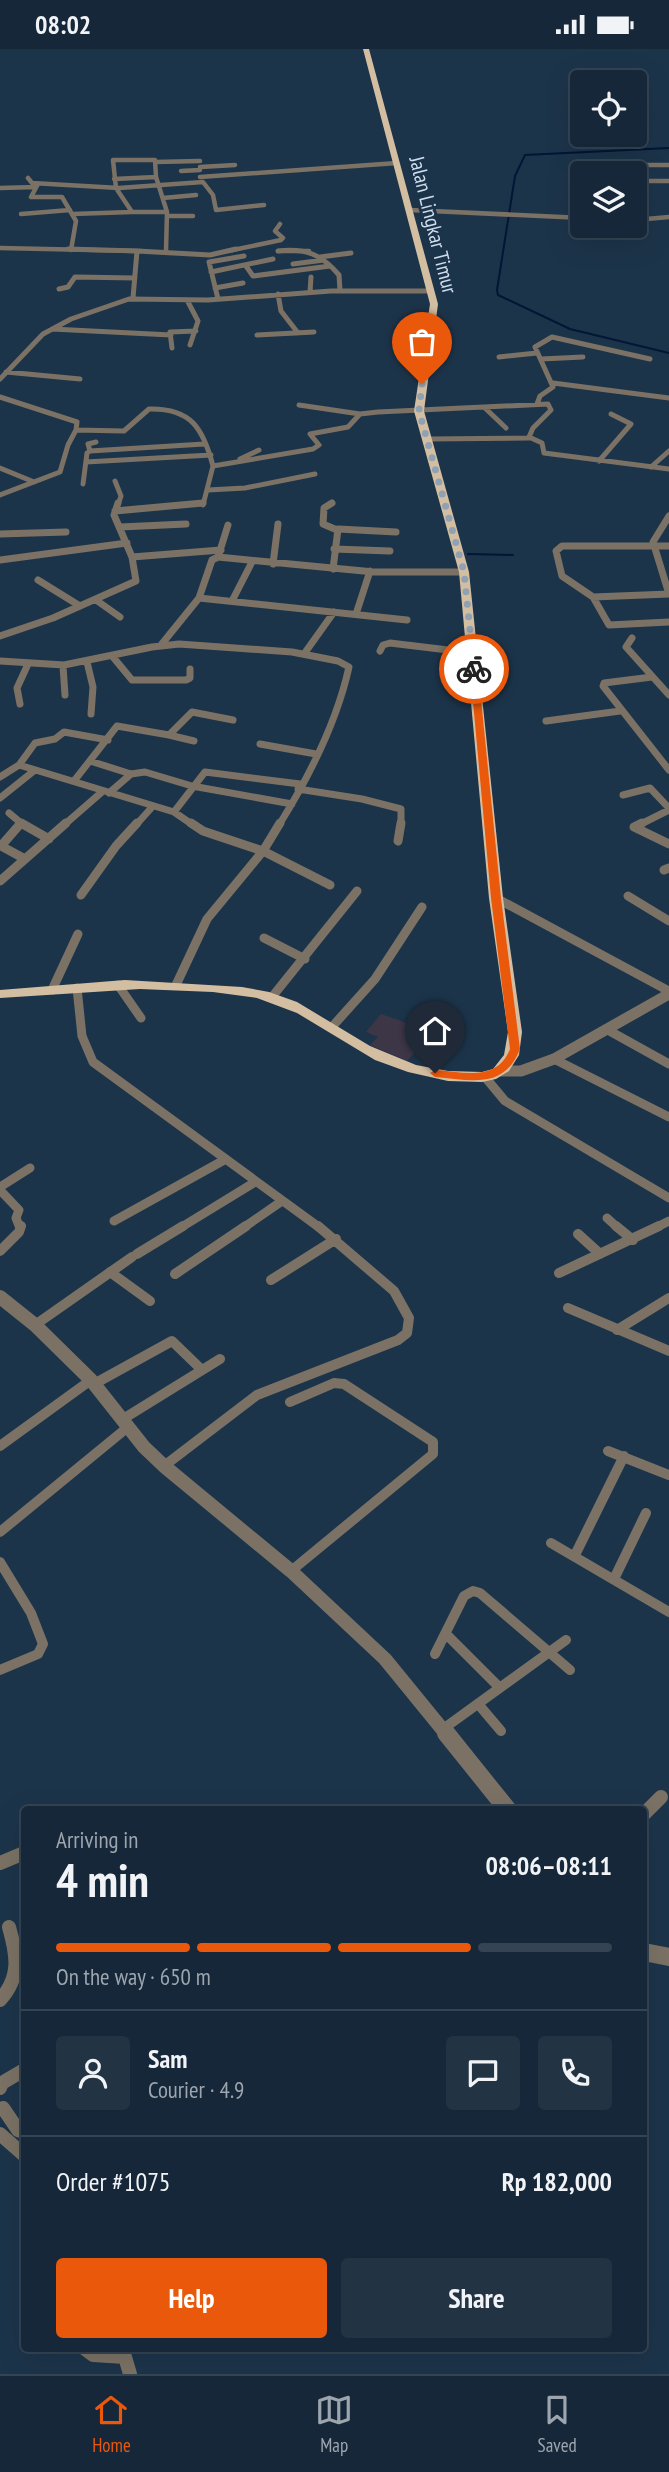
<!DOCTYPE html>
<html lang="en">
<head>
<meta charset="utf-8">
<style>
	body { margin:0; font-family:"PT Sans Narrow",sans-serif; background:#223343; color:#f1f3f6; height:100vh; display:flex; flex-direction:column; font-size:26px; white-space:nowrap }
	* { box-sizing:border-box; margin:0 }
	p { font-size:23px; color:#9da5ae }
	.icon { flex:none; width:38px; height:38px; fill:none; stroke:currentColor; stroke-width:2; stroke-linecap:round; stroke-linejoin:round }
	.map { position:relative; flex:1; overflow:hidden }
	.details { position:absolute; left:21px; top:1757px; width:626px; height:546px; display:flex; flex-direction:column; background:#152738; border-radius:7px; box-shadow:0 7px 28px #0002,0 0 0 2px #344453 }
	.details>* { flex:none }
	.controls { position:absolute; left:570px; top:21px; display:grid; gap:14px }
	.controls a { display:grid; place-items:center; width:77px; height:77px; border-radius:7px; background:#152738; box-shadow:0 7px 28px #0002,0 0 0 2px #344453; font-size:35px }
	.pin { position:absolute; display:grid; place-items:center; width:60px; height:60px; color:#fff; margin:-72px -30px; border-radius:50% 50% 50% 0; rotate:-45deg; box-shadow:0 0 7px #0007 }
	.pin .icon { rotate:45deg }
	.courier { position:absolute; display:grid; place-items:center; width:70px; height:70px; margin:-35px; border:5px solid #ea580c; border-radius:50%; background:#fff; color:#222; box-shadow:0 2px 9px #0007 }
	.summary em { font-style:normal; font-weight:800 }
	.summary div { display:flex; flex-direction:column-reverse }
	.summary { display:flex; align-items:center; justify-content:space-between; height:119px; padding:0 35px }
	h1 { font-size:46px; font-weight:800; line-height:52px }
	.bar { display:grid; grid-template-columns:repeat(4,1fr); gap:10px 7px; align-content:center; height:84px; padding:0 35px }
	.bar i { height:9px; border-radius:5px; background:#344453 }
	.bar .current { background:#ea580c }
	.bar p { grid-column:span 4 }
	.line { display:flex; align-items:center; gap:18px; padding:0 35px; border-top:2px solid #344453 }
	.line div { flex:1 }
	.round { display:grid; place-items:center; flex:none; width:74px; height:74px; border-radius:7px; background:#223343 }
	.button { display:flex; gap:14px; margin-top:auto; padding:14px 35px }
	.button a { flex:1; height:80px; border-radius:7px; background:#ea580c; color:#fff; font-size:28px; font-weight:800; line-height:80px; text-align:center }
	.button a+a { background:#223343; color:#f1f3f6 }
	.status { display:flex; justify-content:space-between; align-items:center; height:49px; padding:0 35px; background:#152738; direction:ltr }
	.status svg { height:19px; fill:currentColor }
	.menu { display:flex; justify-content:space-around; align-items:center; height:98px; border-top:2px solid #344453; background:#152738; font-size:19px; color:#9da5ae }
	.menu a { display:grid; justify-items:center; gap:4px }
	.menu .current { color:#ea580c }
	.map>svg:first-child { display:block }
	.education { fill:#3c3647 }
	.lines { fill:none; stroke-linecap:round; stroke-linejoin:round }
	.stream { stroke:#021636; stroke-width:2 }
	.minor-far5 { stroke:#7b7265; stroke-width:4.5 }
	.minor-far4 { stroke:#7b7265; stroke-width:5 }
	.minor-far3 { stroke:#7b7265; stroke-width:7 }
	.minor-far2 { stroke:#7b7265; stroke-width:9 }
	.minor-far1 { stroke:#7b7265; stroke-width:10 }
	.minor { stroke:#7b7265; stroke-width:14 }
	.tertiary-far2 { stroke:#7b7265; stroke-width:11 }
	.tertiary-far1 { stroke:#7b7265; stroke-width:14 }
	.tertiary { stroke:#7b7265; stroke-width:18 }
	.trunk { fill:#d4bea1; fill-rule:evenodd }
	.route { fill:#ea580c }
	.done { stroke:#90a1b3; stroke-width:7; stroke-dasharray:0 12.6 }
	.labels { text-anchor:middle; stroke-width:6; stroke-linejoin:round; paint-order:stroke }
	.far-street-label { font-size:21px; fill:#cedceb; stroke:#1c344a }
</style>
</head>
<body>
<div class="status"><b>08:02</b><svg viewBox="0 0 49 12"><path d="M0 12V9h3v3zM5 12V6h3v6zM10 12V3h3v9zM15 12V0h3v12zM26 1h20v11H26zM47 4h2v5h-2z"/></svg></div>
<div class="map">
<svg width="669" height="2325" viewBox="0 0 669 2325">
	<rect width="100%" height="100%" fill="#1c344a"/>
	<!-- education -->
	<path class="education" d="M381,965l52,18 -26,29 -37,-16 8,-8 -12,-5z"/>
	<g class="lines">
		<!-- stream -->
		<path class="stream" d="M669,99l-144,7 -10,21 -18,114 1,5 72,34 99,24
			M468,505l45,1"/>
		<!-- minor-far5 -->
		<path class="minor-far5" d="M155,113l45,-1
			M599,116h70
			M200,118l35,-2
			M181,122l19,-1
			M156,128l-1,-17h-42l3,28 16,24h35
			M200,128l197,-14
			M28,129l4,5 87,5 84,-6 10,13 3,15 48,-5
			M114,130l42,-2 11,35 -1,39
			M635,132h34
			M38,135l-7,13h31l14,24 -5,29
			M0,139l36,-1
			M163,149l33,-3
			M410,161l173,8
			M21,165l49,-4
			M72,165l60,-2
			M167,167h26
			M635,171l34,-3
			M0,199l137,3
			M137,202h4
			M228,202l53,-11 2,-2 -8,-7 5,-7
			M278,202h31"/>
		<!-- minor-far4 -->
		<path class="minor-far4" d="M68,200l69,2
			M278,202c28,-3 43,3 61,24l1,16
			M320,208l31,-4
			M293,215l31,-4
			M246,217l7,10 77,-10
			M211,223l62,-13
			M215,239l28,-5
			M59,240l9,-2 7,-10 60,1
			M310,243l1,-15
			M278,245l3,17 17,22
			M133,249l4,-47 73,4 26,-6
			M218,250l-9,-37 35,-6
			M187,251l11,21 -8,24
			M52,280l119,6
			M257,286l57,-3
			M172,299l-2,-16 26,-1
			M499,308l38,-4
			M541,310l42,-2
			M6,323l74,7
			M0,330l43,-45 28,-15 58,-20 79,1 123,-9h100
			M553,334l116,15
			M0,348l77,25 -1,8
			M537,355l3,-8 13,-9 -18,-40 17,-10 98,22
			M299,356l61,9
			M485,359l21,20
			M428,390l102,-1
			M90,402l-2,-7 8,-2
			M240,410l19,-9
			M599,412l32,-37 -20,-10
			M86,413l125,-7
			M651,418l18,-16
			M0,419l34,14
			M115,432l6,15 -3,9
			M83,435l4,-31 3,-2 114,-7
			M208,441l37,-2 70,-14
			M0,446l60,-23 8,-27 8,-15 48,1 25,-22c42,-1 54,19 64,57
			M203,456l10,-39 100,-17 6,-4 -9,-11 38,-7 12,-13 18,-2 170,-8 3,6 -18,18 -4,9 13,6 2,10 125,16
			M329,456l3,-2"/>
		<!-- minor-far3 -->
		<path class="minor-far3" d="M332,454l-8,5 -1,16 14,6
			M115,462l88,-8
			M669,467l-16,26 16,52
			M120,478l66,-3
			M0,485l66,-2
			M669,497h-107l-6,5 6,25 31,21 76,-3
			M334,500l56,2
			M132,508l89,-7
			M218,508l156,15h90
			M0,511l127,-17
			M273,515l5,-40
			M333,520l5,-40 58,3
			M38,531l42,26
			M593,548l16,28 60,-3
			M199,549l208,22
			M96,551l24,17
			M232,552l20,-39
			M356,565l14,-43
			M0,587l53,-18 83,-37 -4,-24 -18,-42 4,-12
			M632,589l-6,9 43,48
			M161,596l38,-47 13,-38 6,-3 10,-32
			M380,602l3,-6 7,-2 83,10
			M304,605l30,-42
			M113,608l19,23h54l4,-2v-9
			M0,612l64,4 88,-18 27,-3 113,8 46,9 11,6c-12,54 -40,110 -70,158
			M87,613l6,25 -2,27
			M63,617l2,29
			M652,628l-48,6 -1,3 66,84
			M20,655l-3,-16 11,-24
			M546,672l74,-10
			M169,686l25,6
			M260,695l56,10
			M90,712l41,13 14,-2 47,14 100,18
			M19,716l16,-22 20,-4 9,-7 44,8
			M0,728l19,-12 155,47 19,13
			M74,732l43,-55 52,9 23,-23 41,8
			M298,740l64,10 39,10v16
			M109,744l22,-19
			M623,746l27,-7 19,20
			M0,749l35,-28
			M174,763l31,-40 95,12
			M9,764l12,10 -1,2
			M21,774l3,2
			M64,776l39,-34
			M136,776l17,-19
			M639,776l30,-15"/>
		<!-- minor-far2 -->
		<path class="minor-far2" d="M21,774l-20,23 24,13
			M21,774l28,16
			M191,774l12,8 60,20 67,34
			M642,774l-8,4 35,17
			M398,792l3,-18
			M664,821l5,-2
			M0,832l66,-58
			M81,846l35,-49 21,-23
			M628,847l41,25
			M496,849l173,93
			M264,889l41,21
			M118,936l23,33
			M176,936l31,-66 56,-68 17,-28
			M77,939l5,48 11,26 227,166
			M52,941l26,-56
			M272,948l85,-106
			M331,979l44,-49 47,-72
			M606,980l63,35
			M554,1010l115,58
			M485,1028l20,24 164,97
			M0,1138l30,-19
			M0,1141l19,20 -3,8 4,10
			M607,1169l11,10
			M114,1172l112,-62
			M180,1179l75,-46
			M243,1179l39,-27
			M655,1179l14,-7"/>
		<!-- minor-far1 -->
		<path class="minor-far1" d="M616,1177l17,14
			M578,1185l22,20
			M0,1202l19,-19 2,-6
			M137,1205l46,-28
			M110,1223l40,29
			M559,1224l100,-47
			M175,1225l71,-48
			M271,1231l65,-41
			M568,1259l101,43
			M35,1276l97,-68
			M617,1281l52,-32
			M94,1335l78,-43 30,29
			M290,1353l44,-19 10,1 89,58v12l-142,117
			M123,1370l97,-60
			M0,1397l91,-66
			M608,1402l61,24
			M164,1417l93,-71 141,-55 9,-7 2,-15 -15,-27 -76,-65
			M0,1483l128,-105
			M551,1494l118,69
			M575,1506l49,-99
			M0,1513l31,51 12,31 -5,10 -38,16
			M614,1530l32,-66
			M446,1585l53,53
			M435,1605l29,-58 9,-5 7,2 90,77
			M479,1656l22,26
			M443,1680l123,-89"/>
		<!-- minor -->
		<path class="minor" d="M644,1765l17,-17
			M0,1814l24,-10
			M0,1951c21,-23 17,-45 9,-73
			M0,2039l2,-5 22,-13
			M3,2059l15,22 6,2
			M0,2085l24,21
			M85,2300l8,6 32,2 5,17"/>
		<!-- tertiary-far2 -->
		<path class="tertiary-far2" d="M500,1022h21l33,-12 115,-65"/>
		<!-- tertiary-far1 -->
		<path class="tertiary-far1" d="M0,1248l35,28 56,55 53,67 20,19 127,105 94,88 62,76"/>
		<!-- tertiary -->
		<path class="tertiary" d="M446,1684l61,76
			M644,1903l25,5"/>
		<!-- trunk -->
		<path class="trunk" d="M363,0h6l69,255 -14,107 45,161 34,326 19,134 -3,23 -10,16 -13,8 -14,3 -34,-1 -40,-9 -33,-12 -78,-47 -40,-15 -44,-6 -73,-3 -140,9v-8l125,-10 117,7 27,5 28,10 73,44 46,19 32,6 34,1 11,-3 11,-14 4,-23 -19,-134 -30,-326 -45,-161 16,-107z"/>
	</g>
	<!-- route -->
	<path class="route" d="M474,618l4,2 23,229 19,151c-16,41 -49,31 -85,28l-5,-4 5,-3c29,2 62,12 75,-21l-19,-151 -21,-229z"/>
	<g class="lines">
		<!-- done -->
		<path class="done" d="M422,335l-3,27 45,161 10,97"/>
	</g>
	<g class="labels">
		<!-- far-street labels -->
		<g class="far-street-label">
			<text transform="translate(433 176) rotate(76)" y="7">Jalan Lingkar Timur</text>
		</g>
	</g>
</svg>
<div class="controls">
<a><svg class="icon" aria-label="locate" viewBox="0 0 24 24"><circle cx="12" cy="12" r="6"/><path d="M12 2v4M12 18v4M2 12h4M18 12h4"/></svg></a>
<a><svg class="icon" aria-label="layers" viewBox="0 0 24 24"><path d="M12 4l9 5-9 5-9-5zM3 14l9 5 9-5"/></svg></a>
</div>
<div class="pin" style="left:422px;top:335px;background:#ea580c"><svg class="icon" aria-label="bag" viewBox="0 0 24 24"><path d="M5 8h14l-1 12H6zM9 8a3 3 0 0 1 6 0"/></svg></div>
<div class="pin" style="left:435px;top:1024px;background:#1f2937"><svg class="icon" aria-label="home" viewBox="0 0 24 24"><path d="M3 11l9-7 9 7M6 9v11h12V9"/></svg></div>
<div class="courier" style="left:474px;top:620px"><svg class="icon" aria-label="bike" viewBox="0 0 24 24"><circle cx="6" cy="16" r="4"/><circle cx="18" cy="16" r="4"/><path d="M6 16l4-8h5l3 8M10 8l3 8H6M13 5h3"/></svg></div>
<section class="details">
<div class="summary"><div><h1>4 min</h1><p>Arriving in</p></div><em>08:06–08:11</em></div>
<div class="bar"><i class="current"></i><i class="current"></i><i class="current"></i><i></i><p>On the way · 650 m</p></div>
<div class="line" style="height:126px"><a class="round"><svg class="icon" aria-label="person" viewBox="0 0 24 24"><circle cx="12" cy="8" r="4"/><path d="M4 21q1-7 8-7t8 7"/></svg></a><div><b>Sam</b><p>Courier · 4.9</p></div><a class="round"><svg class="icon" aria-label="chat" viewBox="0 0 24 24"><path d="M4 5h16v11H9l-5 4z"/></svg></a><a class="round"><svg class="icon" aria-label="phone" viewBox="0 0 24 24"><path d="M5 4h4l2 5-3 2q2 4 5 5l2-3 5 2v4C11 20 4 13 5 4z"/></svg></a></div>
<div class="line" style="height:91px"><div>Order #1075</div><b>Rp 182,000</b></div>
<div class="button"><a>Help</a><a>Share</a></div>
</section>
</div>
<nav class="menu">
<a class="current"><svg class="icon" aria-label="home" viewBox="0 0 24 24"><path d="M3 11l9-7 9 7M6 9v11h12V9"/></svg>Home</a>
<a><svg class="icon" aria-label="map" viewBox="0 0 24 24"><path d="M3 6l6-2 6 2 6-2v14l-6 2-6-2-6 2zM9 4v14M15 6v14"/></svg>Map</a>
<a><svg class="icon" aria-label="saved" viewBox="0 0 24 24"><path d="M7 4h10v16l-5-4-5 4z"/></svg>Saved</a>
</nav>
</body>
</html>
